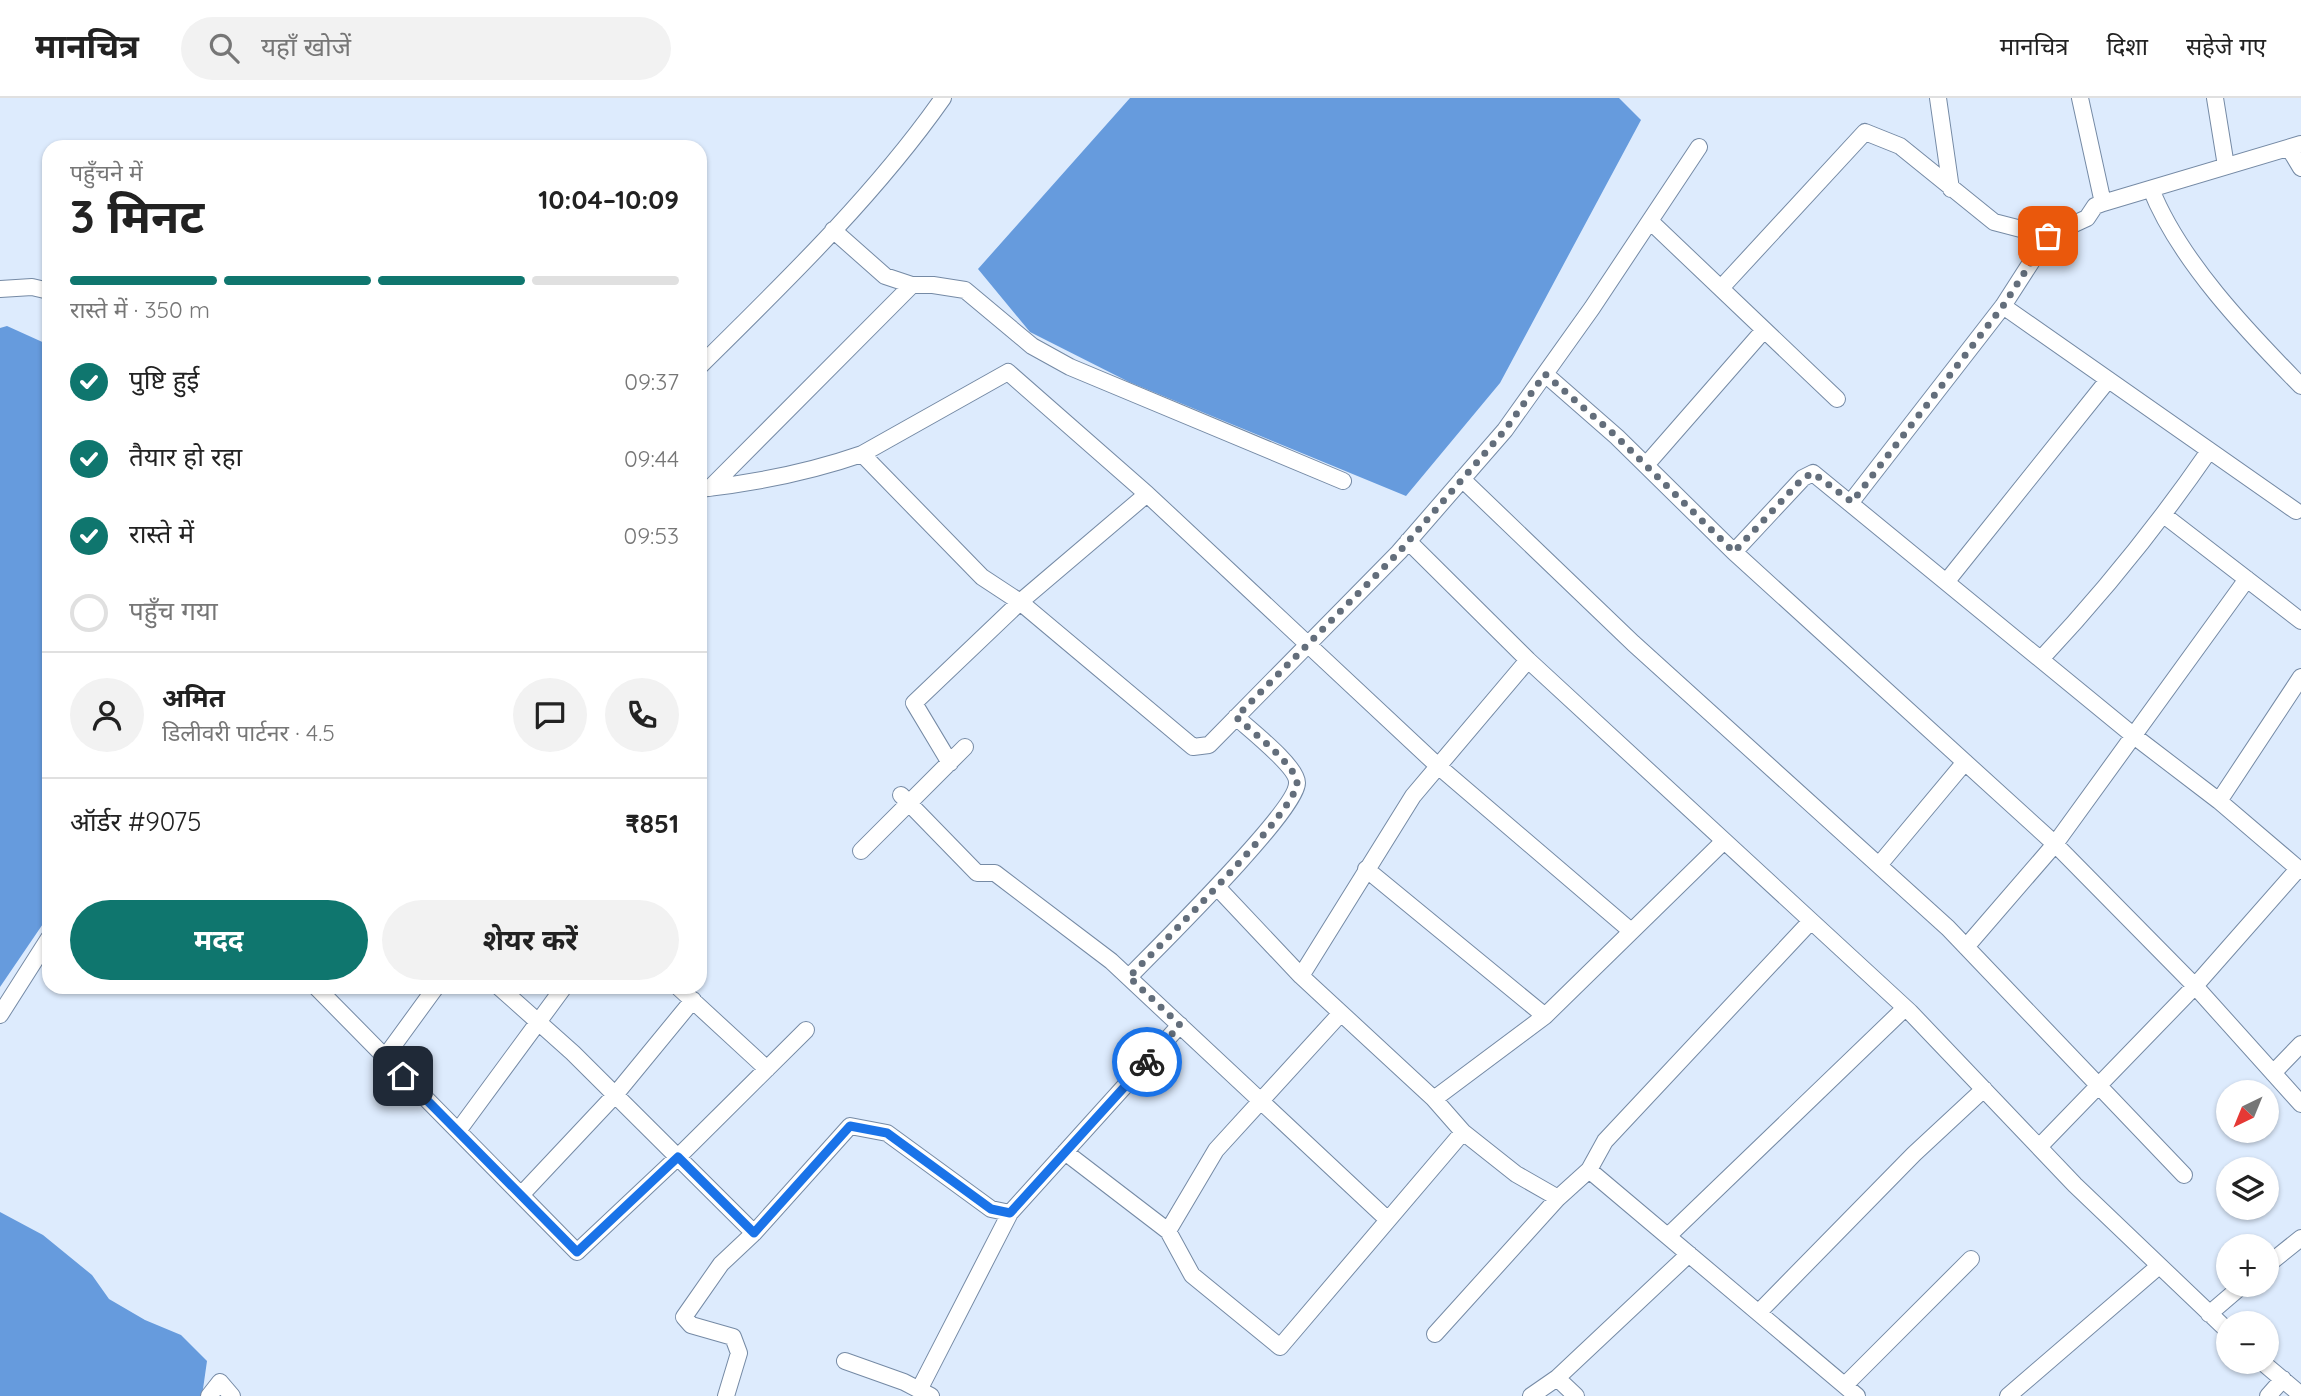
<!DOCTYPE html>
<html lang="hi">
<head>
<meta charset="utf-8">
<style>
	body { margin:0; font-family:Quicksand,"Noto Sans Devanagari",sans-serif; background:#f2f2f2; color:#222; height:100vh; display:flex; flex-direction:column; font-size:26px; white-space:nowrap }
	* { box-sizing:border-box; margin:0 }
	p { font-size:23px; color:#767676 }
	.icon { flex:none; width:38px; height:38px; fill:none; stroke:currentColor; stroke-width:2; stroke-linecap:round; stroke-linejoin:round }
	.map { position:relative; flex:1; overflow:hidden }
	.details { position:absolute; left:42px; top:42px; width:665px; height:854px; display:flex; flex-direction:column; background:#fff; border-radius:21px; box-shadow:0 2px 5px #0004 }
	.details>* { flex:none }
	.needle { width:46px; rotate:223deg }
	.tools { position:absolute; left:2216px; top:982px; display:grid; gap:14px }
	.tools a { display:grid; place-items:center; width:63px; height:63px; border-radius:50%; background:#fff; box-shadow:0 2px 5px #0004; font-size:35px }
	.pin { position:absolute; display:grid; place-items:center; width:60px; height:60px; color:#fff; margin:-30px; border-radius:14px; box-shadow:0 4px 10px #0006 }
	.courier { position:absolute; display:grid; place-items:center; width:70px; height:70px; margin:-35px; border:5px solid #1a73e8; border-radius:50%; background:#fff; color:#222; box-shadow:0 2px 9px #0007 }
	.overview em { font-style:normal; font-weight:700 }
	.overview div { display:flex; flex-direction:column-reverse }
	.overview { display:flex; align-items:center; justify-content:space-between; height:119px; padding:0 28px }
	h1 { font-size:46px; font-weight:700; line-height:52px }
	.bar { display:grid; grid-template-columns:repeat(4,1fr); gap:10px 7px; align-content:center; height:84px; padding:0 28px }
	.bar i { height:9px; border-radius:5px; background:#e0e0e0 }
	.bar .current { background:#0f766e }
	.bar p { grid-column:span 4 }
	.line { display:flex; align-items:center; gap:18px; padding:0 28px; border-top:2px solid #e0e0e0 }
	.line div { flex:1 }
	.round { display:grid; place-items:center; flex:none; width:74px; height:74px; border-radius:37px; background:#f2f2f2 }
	ol { padding:0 28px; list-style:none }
	li { display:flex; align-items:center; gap:21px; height:77px }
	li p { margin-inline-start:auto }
	li .icon { padding:7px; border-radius:50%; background:#0f766e; color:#fff; stroke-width:4 }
	li:last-child { color:#767676 }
	li i { width:38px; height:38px; border:4px solid #e0e0e0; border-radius:50% }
	.primary-button { display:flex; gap:14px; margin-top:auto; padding:14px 28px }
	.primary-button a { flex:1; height:80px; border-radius:42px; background:#0f766e; color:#fff; font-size:28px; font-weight:700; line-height:80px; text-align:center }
	.primary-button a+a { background:#f2f2f2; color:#222 }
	header { display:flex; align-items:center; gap:42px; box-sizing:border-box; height:98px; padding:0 35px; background:#fff; border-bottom:2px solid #e0e0e0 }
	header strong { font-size:33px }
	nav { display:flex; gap:38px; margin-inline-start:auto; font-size:24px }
	.search { width:490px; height:63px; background:#f2f2f2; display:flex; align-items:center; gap:18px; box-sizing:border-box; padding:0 24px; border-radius:38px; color:#767676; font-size:26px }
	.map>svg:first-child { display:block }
	.water { fill:#669bdd }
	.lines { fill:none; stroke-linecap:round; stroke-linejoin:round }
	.street-casing { stroke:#758aa5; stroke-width:18 }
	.street { stroke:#fff; stroke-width:16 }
	.done { stroke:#636e7b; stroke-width:7; stroke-dasharray:0 12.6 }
	.route { stroke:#1a73e8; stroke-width:9 }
</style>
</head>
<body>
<header>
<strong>मानचित्र</strong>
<div class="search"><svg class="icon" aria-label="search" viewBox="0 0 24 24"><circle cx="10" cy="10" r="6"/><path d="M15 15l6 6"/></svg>यहाँ खोजें</div>
<nav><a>मानचित्र</a><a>दिशा</a><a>सहेजे गए</a></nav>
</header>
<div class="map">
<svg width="2301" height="1298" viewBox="0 0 2301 1298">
	<rect width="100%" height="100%" fill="#ddebfd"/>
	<!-- water -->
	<path class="water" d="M1130,0h489l22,22 -141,263 -94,113 -277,-114 -99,-50 -52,-63z
		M7,228l42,19v570l-49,72v-659z
		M0,1114l43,23 49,40 17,24 36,21 36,15 26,26 -5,35h-202z"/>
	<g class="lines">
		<defs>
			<path id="street" d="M1938,0l13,91
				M2080,0l23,105
				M2215,0l11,68
				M2289,50l12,20
				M2151,91c28,71 96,142 150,197
				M1650,123l187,178
				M833,132l52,46 27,9h21l32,5 67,56 38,21 273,114
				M1721,190l144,-156 35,14 94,76 54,14 39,-18 8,-12 8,-3 198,-59
				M0,191l32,-2 17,4
				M2003,208l293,205
				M700,268c84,-83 175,-171 243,-268
				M1545,276l72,63 117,115 321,292 140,142 106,118
				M862,356l120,123 38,25 173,145 16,-2 190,-193 106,-122 87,-122 107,-161
				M1646,367l118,-135
				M1462,381l171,164 315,285 236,247
				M710,390l202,-203
				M700,391c54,-6 110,-17 162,-35l146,-82 139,122 291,272 193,165
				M1851,404l152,-196 45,-70
				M2165,418l136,105
				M1408,443l120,119 382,352 165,173 153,146
				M1734,454l69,-74 10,-5 321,263 85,65 82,70
				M1947,483l161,-201
				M2041,561c62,-66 117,-134 168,-208
				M950,665l-36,-60 106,-101 127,-108
				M901,697l76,78h18l116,88 277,259
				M2219,703l82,-124
				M861,753l104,-104
				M1879,767l86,-103
				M1366,771l179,147
				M1217,789l84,89 133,123 29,33 53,42 42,24
				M1966,849l89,-103 192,-265
				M1301,878l112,-180 115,-136
				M1129,879c26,-27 168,-166 168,-194 1,-16 -48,-54 -61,-66
				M316,889l261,265 101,-95 128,-127
				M499,889l74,66 181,180
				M678,889l89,82
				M0,917l49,-77
				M385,959l51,-70
				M2273,975l28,-29
				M1434,1001l111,-83 179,-175
				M458,1033l106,-144
				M2039,1049l156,-161 103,-117
				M1065,1054l103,79 24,44 88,72 183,-215
				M1589,1072l268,226
				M521,1097l94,-100 78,-95
				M1168,1133l48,-81 125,-137
				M1668,1138l237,-228
				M2266,1168l35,-28
				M1759,1214l155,-158 70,-65
				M2209,1216l35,-30
				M1435,1236l123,-136 31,-28 16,-29 206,-220
				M845,1263l59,21 27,14
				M2262,1264l39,33
				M1845,1287l126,-126
				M919,1292l91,-177
				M209,1298l11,-14 12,14
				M726,1298l13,-43 -6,-16 -42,-12 -7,-8 37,-53 33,-31 96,-107 37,7 104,76 19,4 170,-188
				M1531,1298l26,-18
				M1576,1298l-19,-18 132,-124
				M2008,1298l151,-130
				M2268,1298l15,-17"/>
		</defs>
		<!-- street casing -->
		<use href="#street" class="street-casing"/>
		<!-- street -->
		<use href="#street" class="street"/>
	</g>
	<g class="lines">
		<!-- done -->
		<path class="done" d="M1147,964l33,-37 -51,-48c26,-27 168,-166 168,-194 1,-16 -48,-54 -61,-66l163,-165 106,-122 40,-56 72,63 117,115 69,-74 10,-5 39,29 151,-196 45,-70"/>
		<!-- route -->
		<path class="route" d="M403,978l174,176 101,-95 76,76 96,-107 37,7 104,76 19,4 137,-151"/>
	</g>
</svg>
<div class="tools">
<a><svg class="needle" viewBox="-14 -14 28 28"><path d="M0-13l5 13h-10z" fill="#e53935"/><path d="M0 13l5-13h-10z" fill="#767676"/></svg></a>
<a><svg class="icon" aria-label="layers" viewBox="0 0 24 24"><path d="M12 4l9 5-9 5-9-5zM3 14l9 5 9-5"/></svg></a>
<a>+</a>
<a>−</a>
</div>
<div class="pin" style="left:2048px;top:138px;background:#ea580c"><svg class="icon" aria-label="bag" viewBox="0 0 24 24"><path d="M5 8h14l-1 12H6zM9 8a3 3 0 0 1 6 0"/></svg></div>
<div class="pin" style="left:403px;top:978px;background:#1f2937"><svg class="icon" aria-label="home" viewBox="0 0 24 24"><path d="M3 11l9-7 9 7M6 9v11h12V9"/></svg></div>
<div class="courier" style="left:1147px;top:964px"><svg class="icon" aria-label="bike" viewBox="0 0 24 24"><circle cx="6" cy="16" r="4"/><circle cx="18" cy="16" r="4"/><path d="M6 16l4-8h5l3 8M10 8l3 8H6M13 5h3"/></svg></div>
<section class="details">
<div class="overview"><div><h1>3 मिनट</h1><p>पहुँचने में</p></div><em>10:04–10:09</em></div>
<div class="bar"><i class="current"></i><i class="current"></i><i class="current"></i><i></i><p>रास्ते में · 350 m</p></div>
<ol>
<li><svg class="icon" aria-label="check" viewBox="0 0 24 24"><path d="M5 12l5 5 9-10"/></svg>पुष्टि हुई<p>09:37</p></li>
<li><svg class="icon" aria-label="check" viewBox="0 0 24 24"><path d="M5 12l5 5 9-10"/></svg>तैयार हो रहा<p>09:44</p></li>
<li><svg class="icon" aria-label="check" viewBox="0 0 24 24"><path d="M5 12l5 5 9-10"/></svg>रास्ते में<p>09:53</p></li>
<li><i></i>पहुँच गया</li>
</ol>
<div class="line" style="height:126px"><a class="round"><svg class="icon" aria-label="person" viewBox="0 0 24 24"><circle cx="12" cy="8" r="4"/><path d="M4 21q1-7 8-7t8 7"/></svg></a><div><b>अमित</b><p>डिलीवरी पार्टनर · 4.5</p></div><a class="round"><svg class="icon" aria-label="chat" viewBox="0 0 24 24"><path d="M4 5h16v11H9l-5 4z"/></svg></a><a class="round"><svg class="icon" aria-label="phone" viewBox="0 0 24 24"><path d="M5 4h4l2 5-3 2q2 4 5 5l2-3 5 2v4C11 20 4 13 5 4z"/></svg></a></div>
<div class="line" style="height:91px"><div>ऑर्डर #9075</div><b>₹851</b></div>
<div class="primary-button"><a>मदद</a><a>शेयर करें</a></div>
</section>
</div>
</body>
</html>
